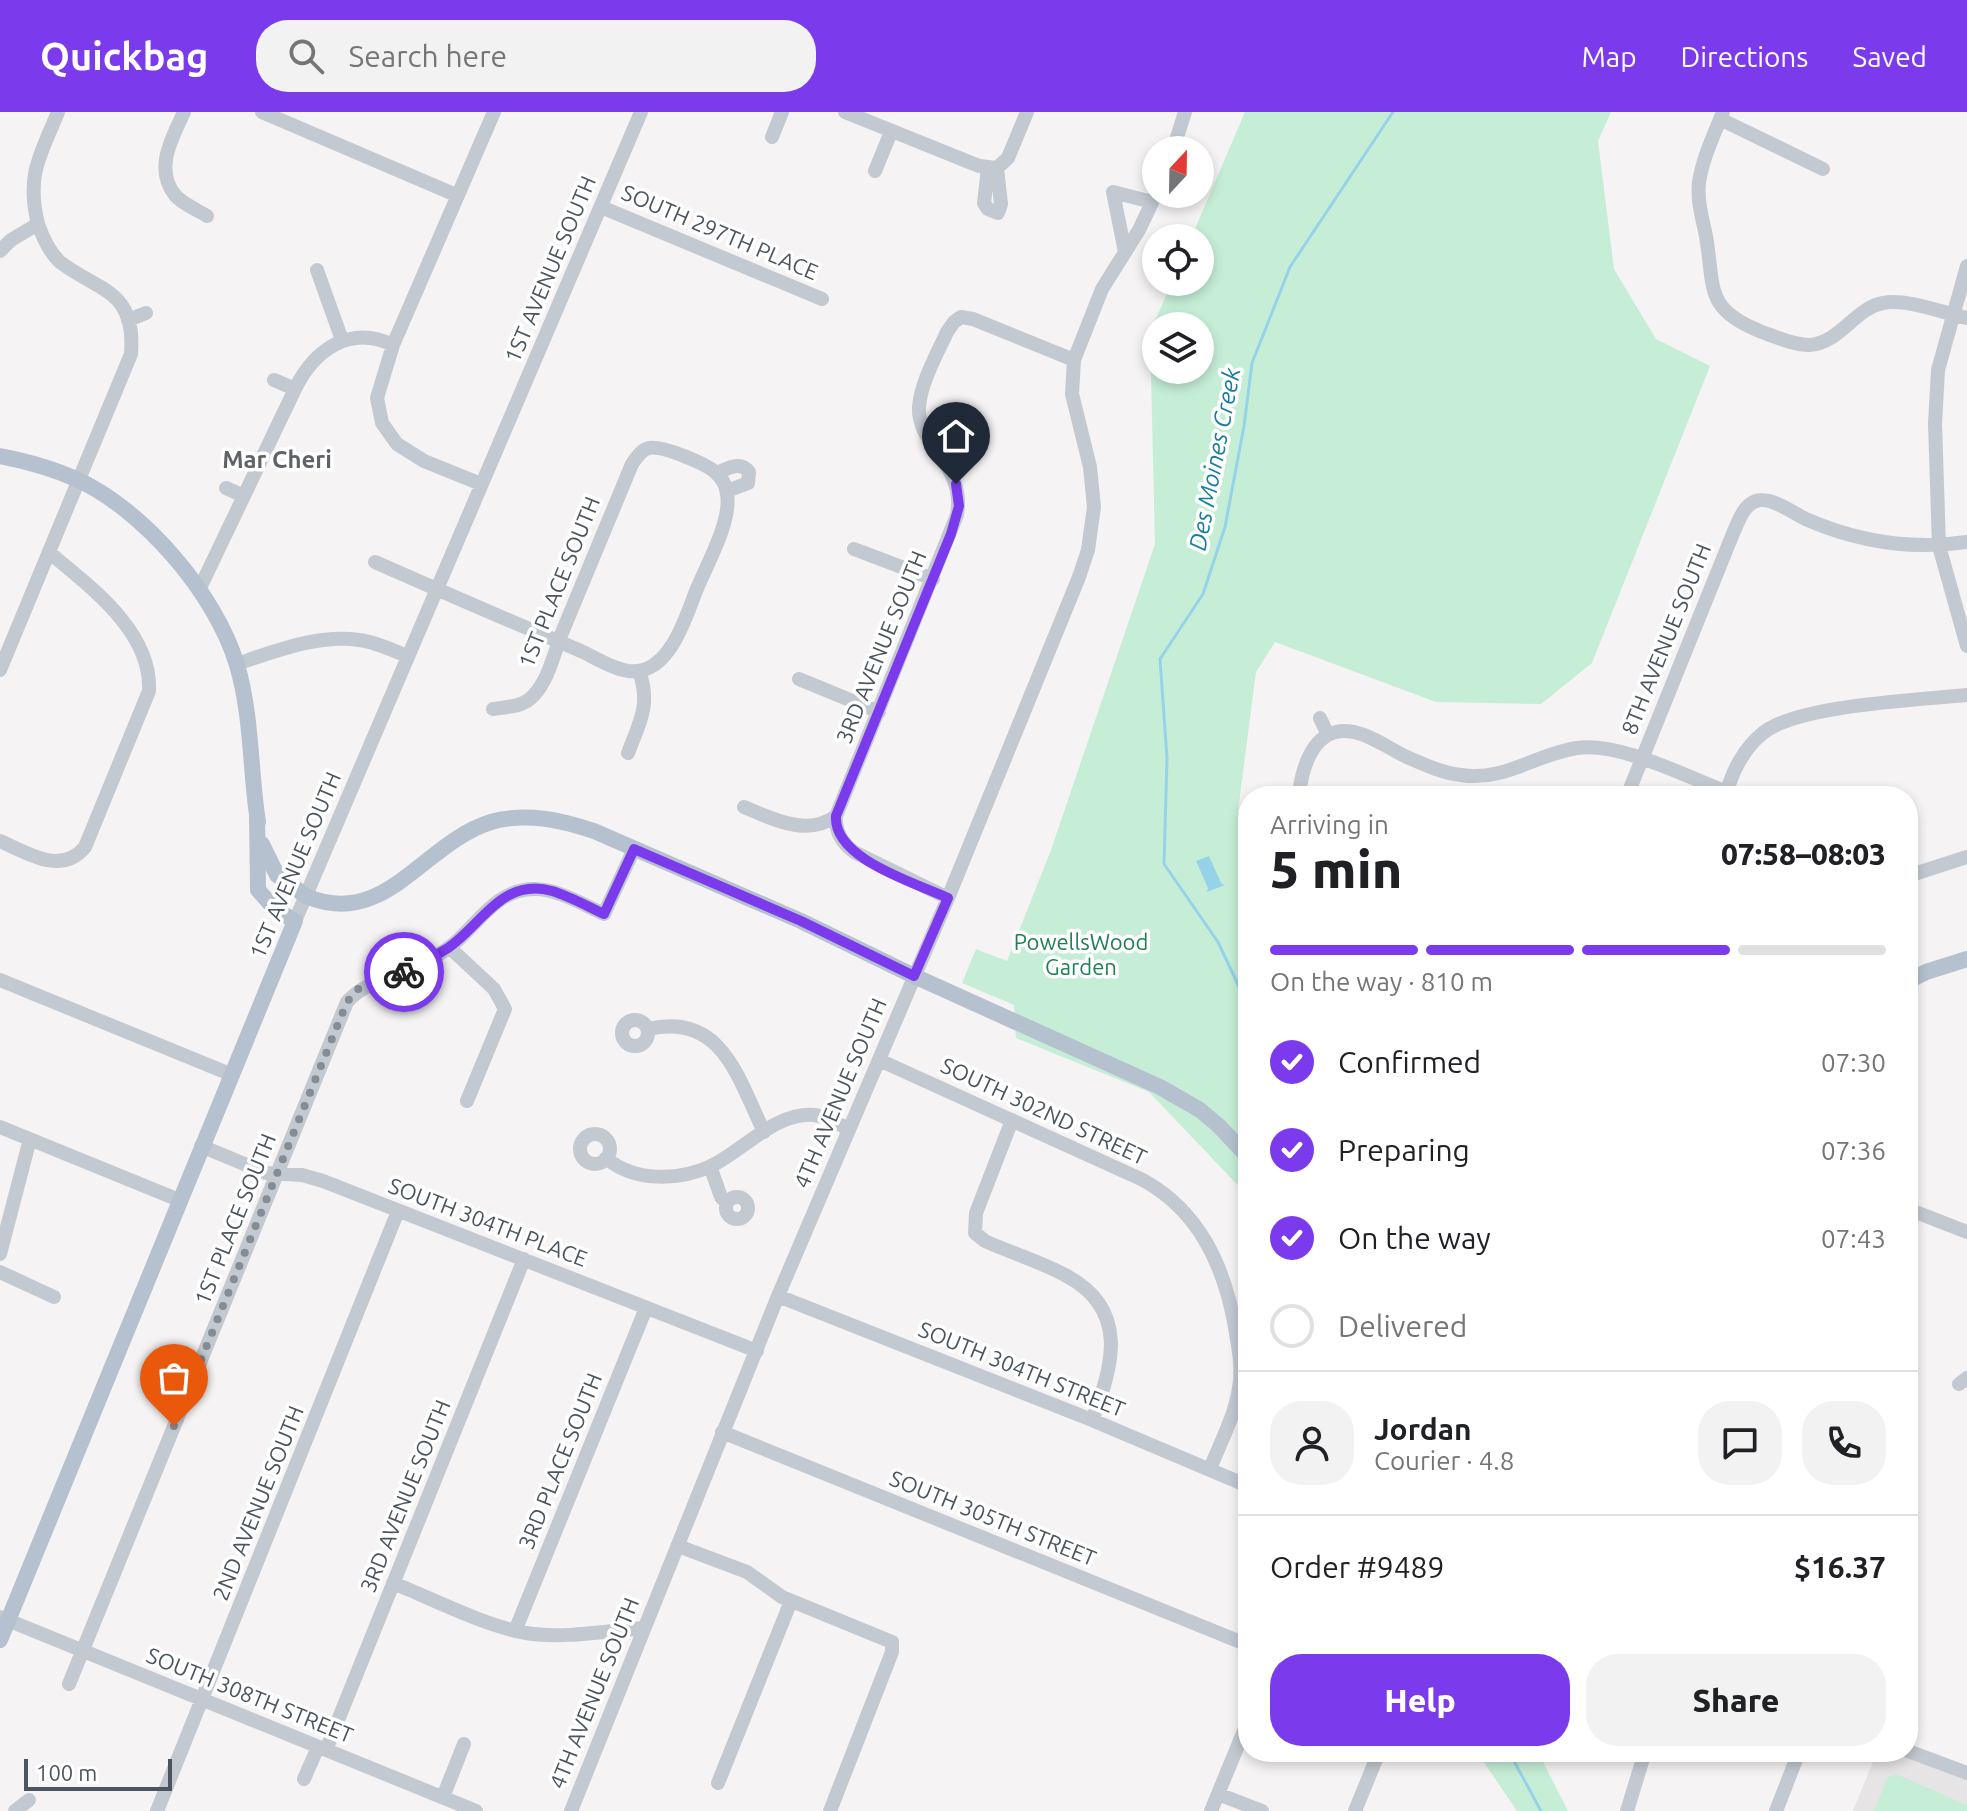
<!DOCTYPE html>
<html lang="en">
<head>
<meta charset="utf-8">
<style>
	body { margin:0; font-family:Ubuntu,sans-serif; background:#f2f2f2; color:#202124; height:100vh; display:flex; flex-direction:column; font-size:30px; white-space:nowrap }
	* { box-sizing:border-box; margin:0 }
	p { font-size:26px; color:#757577 }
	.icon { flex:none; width:44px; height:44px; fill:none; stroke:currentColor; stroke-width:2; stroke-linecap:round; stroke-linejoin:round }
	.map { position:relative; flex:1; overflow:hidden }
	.side { position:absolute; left:1238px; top:674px; width:680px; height:976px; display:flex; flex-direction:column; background:#fff; border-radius:32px; box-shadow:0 4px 12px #0003 }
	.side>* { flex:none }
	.needle { width:52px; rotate:22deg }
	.buttons { position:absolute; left:1142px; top:24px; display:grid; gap:16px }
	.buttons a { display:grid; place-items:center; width:72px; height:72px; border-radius:50%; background:#fff; box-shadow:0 4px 12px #0003; font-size:40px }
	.scale { position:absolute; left:24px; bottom:20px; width:148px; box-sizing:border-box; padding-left:8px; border:4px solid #4b555f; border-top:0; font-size:22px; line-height:28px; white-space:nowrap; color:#4b555f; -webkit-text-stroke:6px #fff; paint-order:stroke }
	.pin { position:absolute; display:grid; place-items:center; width:68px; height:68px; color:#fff; margin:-82px -34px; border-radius:50% 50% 50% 0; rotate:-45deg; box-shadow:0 0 8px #0007 }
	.pin .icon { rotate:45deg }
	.courier { position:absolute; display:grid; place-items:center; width:80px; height:80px; margin:-40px; border:6px solid #7c3aed; border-radius:50%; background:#fff; color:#222; box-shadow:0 2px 10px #0007 }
	.head em { font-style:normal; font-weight:800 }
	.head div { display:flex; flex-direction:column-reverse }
	.head { display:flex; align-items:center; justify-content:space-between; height:136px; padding:0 32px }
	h1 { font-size:52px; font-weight:800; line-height:60px }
	.bar { display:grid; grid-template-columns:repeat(4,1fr); gap:12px 8px; align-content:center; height:96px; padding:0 32px }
	.bar i { height:10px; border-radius:6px; background:#e0e0e0 }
	.bar .selected { background:#7c3aed }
	.bar p { grid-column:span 4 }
	.line { display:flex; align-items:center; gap:20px; padding:0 32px; border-top:2px solid #e0e0e0 }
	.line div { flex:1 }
	.round { display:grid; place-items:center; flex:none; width:84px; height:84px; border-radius:32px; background:#f2f2f2 }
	ol { padding:0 32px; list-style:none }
	li { display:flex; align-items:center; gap:24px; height:88px }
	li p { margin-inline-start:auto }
	li .icon { padding:8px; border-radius:50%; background:#7c3aed; color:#fff; stroke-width:4 }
	li:last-child { color:#757577 }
	li i { width:44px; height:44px; border:4px solid #e0e0e0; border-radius:50% }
	.action { display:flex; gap:16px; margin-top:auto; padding:16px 32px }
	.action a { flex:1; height:92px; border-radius:32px; background:#7c3aed; color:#fff; font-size:32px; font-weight:800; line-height:92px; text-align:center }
	.action a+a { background:#f2f2f2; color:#202124 }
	header { display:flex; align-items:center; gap:48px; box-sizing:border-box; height:112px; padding:0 40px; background:#7c3aed; color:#fff }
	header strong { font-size:38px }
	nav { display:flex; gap:44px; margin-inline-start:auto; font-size:28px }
	.search { width:560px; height:72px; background:#f2f2f2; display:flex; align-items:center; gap:20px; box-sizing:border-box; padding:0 28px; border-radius:32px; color:#757577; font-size:30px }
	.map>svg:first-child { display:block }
	.education { fill:#e6e4e4 }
	.green { fill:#c6eed7; fill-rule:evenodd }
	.water { fill:#96d3e8 }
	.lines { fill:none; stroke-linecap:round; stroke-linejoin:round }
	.stream { stroke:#96d3e8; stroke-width:3 }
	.minor { stroke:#c2c9d0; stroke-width:14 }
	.major { stroke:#b5c1cf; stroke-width:16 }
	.major-bridge { stroke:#b5c1cf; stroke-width:16 }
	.done { stroke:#868c93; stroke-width:8; stroke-dasharray:0 14.4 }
	.route { stroke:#7c3aed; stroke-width:10 }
	.labels { text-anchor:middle; stroke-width:7; stroke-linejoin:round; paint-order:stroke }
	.street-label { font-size:22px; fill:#4b555f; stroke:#fff }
	.park-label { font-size:22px; fill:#1e7f52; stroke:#fff }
	.water-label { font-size:24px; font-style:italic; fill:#167da0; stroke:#fff }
	.neighbourhood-label { font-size:24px; font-weight:bold; fill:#5f6367; stroke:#fff }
</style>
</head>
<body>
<header>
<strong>Quickbag</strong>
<div class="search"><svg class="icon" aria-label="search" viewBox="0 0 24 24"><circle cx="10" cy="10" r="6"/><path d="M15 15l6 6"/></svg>Search here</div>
<nav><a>Map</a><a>Directions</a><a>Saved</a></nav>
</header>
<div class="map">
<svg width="1967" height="1699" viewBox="0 0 1967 1699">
	<rect width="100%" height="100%" fill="#f5f3f3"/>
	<!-- education -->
	<path class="education" d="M1877,1640h31l59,21v38h-114z"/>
	<!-- green -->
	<path class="green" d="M1245,0h366l-13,29 16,128 42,70 54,27 -118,297 -51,41 -105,-2 -161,-60 -19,30 -18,139 10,37v348l-99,-104 -133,-54 -2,-33 -52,-22 14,-34 31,12 44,-111 104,-306 -5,-212 22,-50h28v-44h-9zM1156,214h44v44h-44z
		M1472,1640h66l30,59h-51l-38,-56z
		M1896,1662l71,31v6h-93l13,-33z"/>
	<!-- water -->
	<path class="water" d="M1209,744l12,27 4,2 -18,7 1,-4 -12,-27z"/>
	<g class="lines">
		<!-- stream -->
		<path class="stream" d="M1248,894l-30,-64 -54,-78 3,-106 -7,-99 43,-65 22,-67 19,-101 8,-63 38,-96 103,-155
			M1509,1640l32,59"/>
		<!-- minor -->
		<path class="minor" d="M184,0c-12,26 -30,57 -9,83 7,9 23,15 32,21
			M262,0l194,83
			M845,0l134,54 18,2
			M1723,0c-9,23 -20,45 -24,70 -2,19 3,35 7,54 9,53 -2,73 56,96 14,5 32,13 47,13 30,-1 46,-37 74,-42 22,-5 61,10 84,15
			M1720,7l103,50
			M772,25l10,-25
			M1173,38l12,-38
			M988,56l-4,35 4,6 10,4 3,-9 -4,-36
			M997,56l11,-10 19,-46
			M875,59l16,-39
			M601,95l221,92
			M0,139l11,-11 27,-16c-12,-49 2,-68 20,-112
			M1125,140l-12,-60 39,10
			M1967,154l-29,104 -3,54 4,122 28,100
			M317,158l25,70
			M128,208l18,-7
			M274,268l21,9
			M716,361c12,-4 24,-13 33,-1l-1,11 -21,8
			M481,372l-57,-23 -27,-17 -15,-21 -5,-25 16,-53 101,-233
			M226,376l18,8
			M854,437l79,30
			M375,450c68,30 137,60 206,89 15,7 40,23 57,20 33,-4 48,-54 58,-80 10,-25 36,-70 31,-97 -1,-8 -5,-16 -11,-21 -9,-9 -54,-28 -67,-25 -8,2 -12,9 -17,16 -24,57 -47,114 -71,171 -7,19 -13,46 -28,61 -10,11 -26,11 -40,13
			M199,478l96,-201c19,-39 55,-65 98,-44
			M237,552c38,-13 82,-30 122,-24 17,2 33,10 48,16
			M0,558l131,-316c5,-65 -32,-62 -71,-92 -11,-10 -17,-24 -22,-38
			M799,567l80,33
			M1320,606l8,17
			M628,641c12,-31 23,-49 11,-82
			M1299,684c2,-23 11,-58 37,-64 25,-6 52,17 73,26 16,7 34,15 52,17 43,7 75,-21 116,-27 43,-6 108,28 150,44
			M1627,684l107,-265c5,-11 10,-26 22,-30 16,-5 38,13 52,19 51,22 104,30 159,22
			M1726,684c5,-23 18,-48 37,-63 34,-28 156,-33 204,-38
			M744,695c28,12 64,30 92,9
			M0,729c28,12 61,35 85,6l64,-156c3,-60 -59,-104 -99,-138
			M1908,764l59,-19
			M948,786l-94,-46c-12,-9 -19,-20 -18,-36l121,-301c9,-51 -40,-69 -38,-108 2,-25 18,-53 28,-75l7,-10 7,-5 12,2 101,41
			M295,809l346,-809
			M449,835l45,42 11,20 -38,92
			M0,868l230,94
			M622 921a13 13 0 1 1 26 0a13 13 0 1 1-26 0Z
			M648,917c74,-17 90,49 116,103
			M879,948l264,120c56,31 81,85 92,147 3,20 8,41 4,61 -4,28 -19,55 -29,81
			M1012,1008l-36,93 -1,20 10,8c26,12 54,20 80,34 64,33 49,91 27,145
			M0,1015l179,73
			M580 1037a15 15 0 1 1 30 0a15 15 0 1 1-30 0Z
			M201,1034l65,27 36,2 21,6 434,170
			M606,1046c28,24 73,23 105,8 32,-15 65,-55 104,-51 12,2 23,9 34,14
			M710,1054l11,31 6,6
			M726 1096a11 11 0 1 1 22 0a11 11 0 1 1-22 0Z
			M1908,1097l59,23
			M0,1142l30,-115
			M0,1160l54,25
			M778,1184l314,124 156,66
			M1959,1272l8,-6
			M722,1320l526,213
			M678,1434l69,26 35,25 110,45v10l-62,159
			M393,1471c40,16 92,43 133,50 38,6 79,-2 118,-5
			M0,1505l476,194
			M515,1519l131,-323
			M69,1572l278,-682c16,-18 33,-20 54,-29 15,-6 35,-16 49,-26 27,-21 45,-58 84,-58 24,0 48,15 70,25l30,-65
			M326,1638l198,-491
			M1908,1639l59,22
			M304,1667l14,-32
			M718,1671l73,-182
			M1218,1682l44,17
			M443,1685l21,-53
			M15,1699l14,-11
			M157,1699l241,-600
			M571,1699l207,-515 170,-398 131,-321 9,-27 6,-43 -4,-40 -18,-73 2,-34 28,-71 37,-59 17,-36
			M1211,1699l37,-90
			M1355,1699l24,-59
			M1627,1699l18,-59
			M1776,1699l23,-59"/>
		<!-- major -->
		<path class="major" d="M0,344c26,5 52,12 76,23 67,30 140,115 161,186 15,50 13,106 21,157
			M306,784c79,34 117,-53 185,-74 35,-10 70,-2 103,9l207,90 113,55 246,111 40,23 19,16 29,31
			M1908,869l18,-9 41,-13
			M0,1528l295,-719 -20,-12 -17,-19 -1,-76"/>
		<!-- major-bridge -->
		<path class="major-bridge" d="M262,732l15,31 29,21"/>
	</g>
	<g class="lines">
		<!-- done -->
		<path class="done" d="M174,1314l173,-424 11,-13 46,-17"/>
		<!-- route -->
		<path class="route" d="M404,860c14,-8 30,-15 44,-24 34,-23 54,-71 104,-57 17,5 35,15 52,23l30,-65 167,72 113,55 34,-78c-32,-15 -115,-39 -112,-82l115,-282 8,-28 -3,-22"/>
	</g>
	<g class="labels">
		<!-- street labels -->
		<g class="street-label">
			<text transform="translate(720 120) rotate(23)" y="8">SOUTH 297TH PLACE</text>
			<text transform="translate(550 157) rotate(-67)" y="8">1ST AVENUE SOUTH</text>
			<text transform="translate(559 470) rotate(-68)" y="8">1ST PLACE SOUTH</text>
			<text transform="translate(1666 527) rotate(-68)" y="8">8TH AVENUE SOUTH</text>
			<text transform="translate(881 535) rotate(-68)" y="8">3RD AVENUE SOUTH</text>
			<text transform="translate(295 753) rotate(-67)" y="8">1ST AVENUE SOUTH</text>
			<text transform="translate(840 981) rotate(-67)" y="8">4TH AVENUE SOUTH</text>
			<text transform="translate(1044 999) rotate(25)" y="8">SOUTH 302ND STREET</text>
			<text transform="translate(235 1107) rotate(-68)" y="8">1ST PLACE SOUTH</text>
			<text transform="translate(488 1110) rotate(21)" y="8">SOUTH 304TH PLACE</text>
			<text transform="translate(1022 1257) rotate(22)" y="8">SOUTH 304TH STREET</text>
			<text transform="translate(560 1349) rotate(-68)" y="8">3RD PLACE SOUTH</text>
			<text transform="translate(405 1384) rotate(-68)" y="8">3RD AVENUE SOUTH</text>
			<text transform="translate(258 1391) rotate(-68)" y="8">2ND AVENUE SOUTH</text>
			<text transform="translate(993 1406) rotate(22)" y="8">SOUTH 305TH STREET</text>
			<text transform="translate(594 1581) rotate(-68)" y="8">4TH AVENUE SOUTH</text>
			<text transform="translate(250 1583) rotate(22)" y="8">SOUTH 308TH STREET</text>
		</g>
		<!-- park labels -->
		<g class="park-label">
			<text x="1081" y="838">PowellsWood<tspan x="1081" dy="25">Garden</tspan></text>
		</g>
		<!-- water labels -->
		<g class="water-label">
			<text transform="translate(1215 347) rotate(-79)" y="8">Des Moines Creek</text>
		</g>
		<!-- neighbourhood labels -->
		<g class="neighbourhood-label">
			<text x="277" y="356">Mar Cheri</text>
		</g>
	</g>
</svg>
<div class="buttons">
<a><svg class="needle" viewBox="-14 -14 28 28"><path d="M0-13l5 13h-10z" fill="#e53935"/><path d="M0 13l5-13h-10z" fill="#757577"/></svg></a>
<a><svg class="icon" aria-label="locate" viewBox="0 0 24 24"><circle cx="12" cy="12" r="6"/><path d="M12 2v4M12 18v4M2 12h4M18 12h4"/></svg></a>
<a><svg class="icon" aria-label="layers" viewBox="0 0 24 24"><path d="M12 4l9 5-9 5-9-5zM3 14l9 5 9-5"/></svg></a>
</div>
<div class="scale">100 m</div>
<div class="pin" style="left:174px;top:1314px;background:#ea580c"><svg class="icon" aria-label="bag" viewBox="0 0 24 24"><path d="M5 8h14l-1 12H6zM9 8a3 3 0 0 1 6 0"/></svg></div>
<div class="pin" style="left:956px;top:372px;background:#1f2937"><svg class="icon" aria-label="home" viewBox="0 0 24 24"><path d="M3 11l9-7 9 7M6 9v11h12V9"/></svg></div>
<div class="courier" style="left:404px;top:860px"><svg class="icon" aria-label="bike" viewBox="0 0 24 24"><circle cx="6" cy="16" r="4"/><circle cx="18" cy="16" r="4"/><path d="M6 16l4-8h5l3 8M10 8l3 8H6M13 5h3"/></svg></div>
<section class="side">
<div class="head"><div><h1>5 min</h1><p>Arriving in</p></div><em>07:58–08:03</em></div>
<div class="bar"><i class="selected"></i><i class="selected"></i><i class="selected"></i><i></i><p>On the way · 810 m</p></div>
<ol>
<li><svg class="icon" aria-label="check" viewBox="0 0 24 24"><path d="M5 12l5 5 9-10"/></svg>Confirmed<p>07:30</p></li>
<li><svg class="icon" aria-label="check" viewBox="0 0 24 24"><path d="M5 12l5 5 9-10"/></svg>Preparing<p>07:36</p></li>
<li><svg class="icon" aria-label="check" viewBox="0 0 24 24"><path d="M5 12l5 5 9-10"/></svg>On the way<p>07:43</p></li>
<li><i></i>Delivered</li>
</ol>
<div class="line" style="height:144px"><a class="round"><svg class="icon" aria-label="person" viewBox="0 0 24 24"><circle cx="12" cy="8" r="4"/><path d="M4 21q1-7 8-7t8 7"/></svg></a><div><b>Jordan</b><p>Courier · 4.8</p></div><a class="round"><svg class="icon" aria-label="chat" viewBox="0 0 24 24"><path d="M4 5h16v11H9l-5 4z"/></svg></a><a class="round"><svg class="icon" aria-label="phone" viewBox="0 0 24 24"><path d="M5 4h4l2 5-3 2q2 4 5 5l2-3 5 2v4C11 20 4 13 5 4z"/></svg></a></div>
<div class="line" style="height:104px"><div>Order #9489</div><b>$16.37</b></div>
<div class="action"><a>Help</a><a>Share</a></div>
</section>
</div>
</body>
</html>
